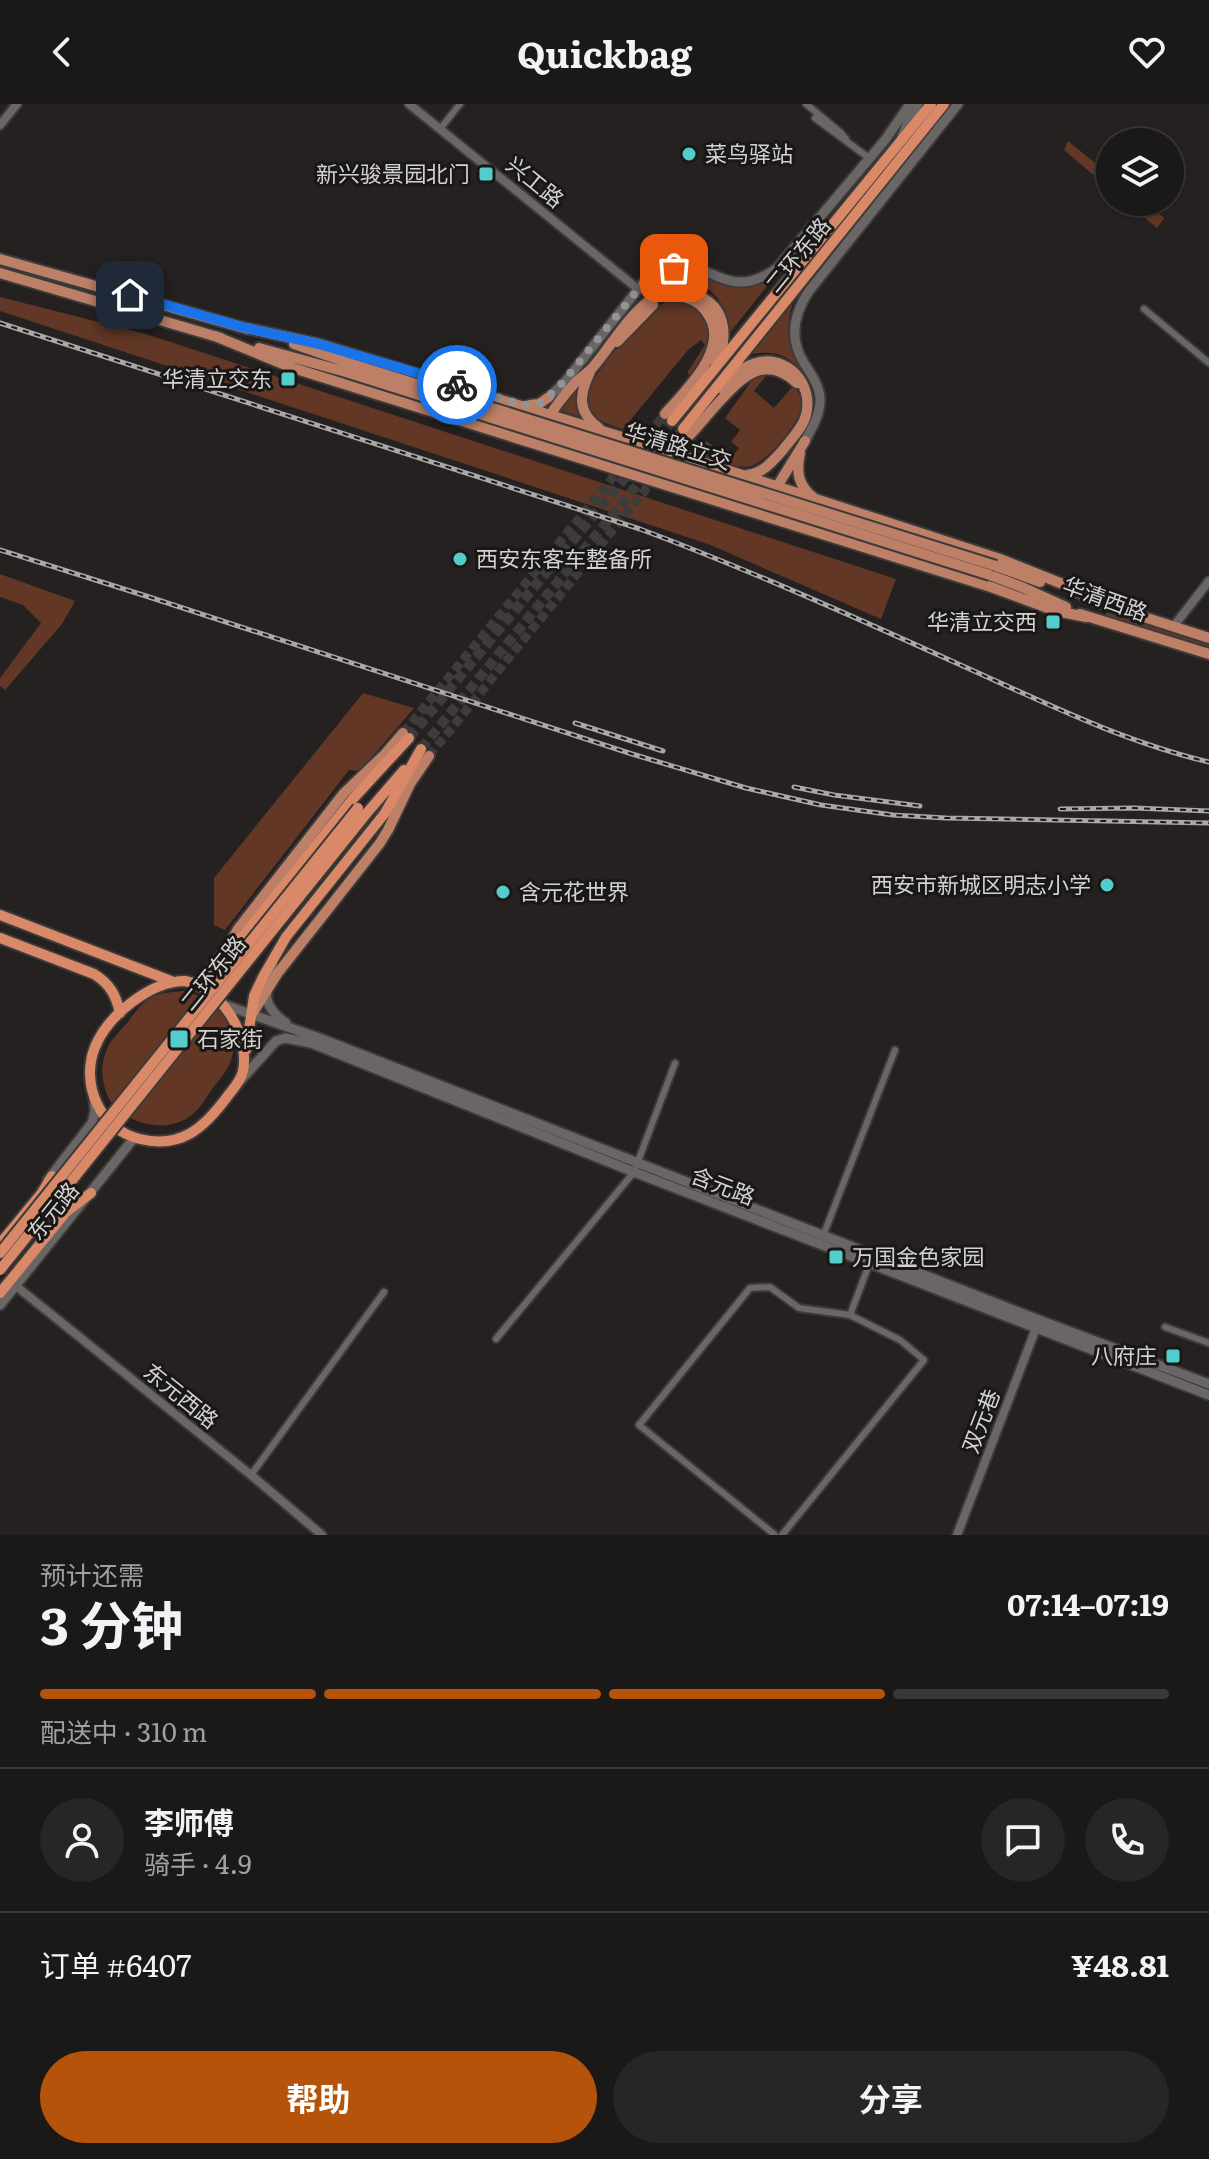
<!DOCTYPE html>
<html lang="zh">
<head>
<meta charset="utf-8">
<style>
	body { margin:0; font-family:Literata,"Noto Sans SC",serif; background:#282625; color:#f1f3f6; height:100vh; display:flex; flex-direction:column; font-size:30px; white-space:nowrap }
	* { box-sizing:border-box; margin:0 }
	p { font-size:26px; color:#a0a0a2 }
	.icon { flex:none; width:44px; height:44px; fill:none; stroke:currentColor; stroke-width:2; stroke-linecap:round; stroke-linejoin:round }
	.map { position:relative; height:1431px; overflow:hidden }
	.sheet { display:flex; flex-direction:column; background:#1b1918; flex:1 }
	.sheet>* { flex:none }
	.tools { position:absolute; left:1096px; top:24px; display:grid; gap:16px }
	.tools a { display:grid; place-items:center; width:88px; height:88px; border-radius:50%; background:#1b1918; box-shadow:0 2px 6px #0004,0 0 0 2px #393837; font-size:40px }
	.pin { position:absolute; display:grid; place-items:center; width:68px; height:68px; color:#fff; margin:-34px; border-radius:16px; box-shadow:0 4px 12px #0006 }
	.courier { position:absolute; display:grid; place-items:center; width:80px; height:80px; margin:-40px; border:6px solid #1a73e8; border-radius:50%; background:#fff; color:#222; box-shadow:0 2px 10px #0007 }
	.headline em { font-style:normal; font-weight:700 }
	.headline div { display:flex; flex-direction:column-reverse }
	.headline { display:flex; align-items:center; justify-content:space-between; height:136px; padding:0 40px }
	h1 { font-size:52px; font-weight:700; line-height:60px }
	.bar { display:grid; grid-template-columns:repeat(4,1fr); gap:12px 8px; align-content:center; height:96px; padding:0 40px }
	.bar i { height:10px; border-radius:6px; background:#393837 }
	.bar .current { background:#b45309 }
	.bar p { grid-column:span 4 }
	.line { display:flex; align-items:center; gap:20px; padding:0 40px; border-top:2px solid #393837 }
	.line div { flex:1 }
	.round { display:grid; place-items:center; flex:none; width:84px; height:84px; border-radius:42px; background:#282625 }
	.button { display:flex; gap:16px; margin-top:auto; padding:16px 40px }
	.button a { flex:1; height:92px; border-radius:48px; background:#b45309; color:#fff; font-size:32px; font-weight:700; line-height:92px; text-align:center }
	.button a+a { background:#282625; color:#f1f3f6 }
	header { display:flex; justify-content:space-between; align-items:center; height:104px; padding:0 40px; background:#1b1918; font-size:36px; font-weight:700 }
	.map>svg:first-child { display:block }
	.green { fill:#623725 }
	.lines { fill:none; stroke-linecap:round; stroke-linejoin:round }
	.secondary-tunnel { stroke:#3e3c3b; stroke-width:9; stroke-dasharray:9 4.5; stroke-linecap:butt }
	.trunk-tunnel { stroke:#3e3c3b; stroke-width:10; stroke-dasharray:10 5; stroke-linecap:butt }
	.minor-casing { stroke:#3d3b3a; stroke-width:10 }
	.tertiary-casing { stroke:#3d3b3a; stroke-width:12 }
	.secondary-casing { stroke:#3d3b3a; stroke-width:13 }
	.primary-casing { stroke:#3d3b3a; stroke-width:14 }
	.trunk-casing { stroke:#3d3b3a; stroke-width:14 }
	.minor { stroke:#696665; stroke-width:6 }
	.tertiary { stroke:#696665; stroke-width:8 }
	.secondary { stroke:#696665; stroke-width:9 }
	.primary { stroke:#bd8067; stroke-width:10 }
	.trunk { stroke:#d98968; stroke-width:10 }
	.rail-casing { stroke:#aaa7a6; stroke-width:5 }
	.rail { stroke:#1a1817; stroke-width:2; stroke-dasharray:6; stroke-linecap:butt }
	.primary-bridge-casing { stroke:#3d3b3a; stroke-width:14; stroke-linecap:butt }
	.trunk-bridge-casing { stroke:#3d3b3a; stroke-width:14; stroke-linecap:butt }
	.primary-bridge { stroke:#bd8067; stroke-width:10 }
	.trunk-bridge { stroke:#d98968; stroke-width:10 }
	.done { stroke:#969493; stroke-width:8; stroke-dasharray:0 14.4 }
	.route { stroke:#1a73e8; stroke-width:10 }
	.poi-dot { fill:#53cdcb; stroke:#1a1817; stroke-width:3 }
	.labels { text-anchor:middle; stroke-width:6; stroke-linejoin:round; paint-order:stroke }
	.poi-label { font-size:22px; fill:#d4d2d1; stroke:#1a1817; text-anchor:start }
	.street-label { font-size:22px; fill:#d4d2d1; stroke:#1a1817 }
</style>
</head>
<body>
<header><svg class="icon" aria-label="back" viewBox="0 0 24 24"><path d="M15 5l-7 7 7 7"/></svg>Quickbag<svg class="icon" aria-label="heart" viewBox="0 0 24 24"><path d="M12 20l-8-8c-3-5 5-10 8-4 3-6 11-1 8 4z"/></svg></header>
<div class="map">
<svg width="1209" height="1431" viewBox="0 0 1209 1431">
	<rect width="100%" height="100%" fill="#242120"/>
	<!-- green -->
	<path class="green" d="M1068,37l42,34v14l-46,-39z
		M1126,98h18l20,16 -7,10z
		M782,163l-54,68c1,-57 -54,-68 -93,-36 18,-26 44,-32 73,-22 8,2 18,7 25,6 14,-2 35,-11 49,-16z
		M0,193l146,37 750,245 -15,40 -173,-75 -708,-233z
		M673,195l26,8c18,33 12,38 -8,68l-4,-2 18,-28 -4,-5 -13,10 -65,79c-26,-8 -41,-14 -33,-44 17,-26 54,-77 83,-86z
		M793,199c-16,47 16,56 20,95 -12,-32 -24,-50 -61,-44z
		M770,267l-16,20 20,17 20,-23c4,7 9,15 7,24 -4,16 -37,58 -55,58 -15,0 -34,-10 -49,-14l9,-12 15,11 6,-3 7,5 5,-6 -8,-6 9,-12 -15,-12 33,-46z
		M578,282l-1,17 4,14 -22,-7z
		M0,470l75,27 -13,23 -57,66 -5,-4v-8l41,-55 -18,-18 -23,-8z
		M1107,507l102,32v5l-103,-32z
		M363,589l51,15 -54,63 -11,-1 -124,160 -11,-5v-47z
		M184,887c32,7 60,37 46,72 -4,9 -11,17 -17,25 -6,8 -11,18 -19,25 -20,18 -47,14 -68,3 -21,-11 -29,-43 -20,-65 4,-11 14,-20 22,-29 7,-10 15,-21 26,-26 10,-4 20,-4 30,-5z"/>
	<g class="lines">
		<!-- secondary-tunnel -->
		<path class="secondary-tunnel" d="M639,342l26,-32
			M403,629l219,-267
			M429,652l261,-321"/>
		<!-- trunk-tunnel -->
		<path class="trunk-tunnel" d="M648,346l24,-29
			M409,634l224,-270
			M421,645l262,-320"/>
		<defs>
			<path id="minor" d="M806,0l34,28 6,7
				M815,14l54,40
				M440,25l20,-25
				M1144,205l65,54
				M823,1132l72,-186
				M850,1211l20,-53
				M1165,1223l44,16
				M496,1235l138,-167 41,-109
				M251,1371l133,-183
				M775,1431l-136,-110 111,-137 20,-1 29,21 51,7 50,25 24,20 -142,175"/>
			<path id="tertiary" d="M409,0l229,185
				M0,21l17,-21
				M1173,523l36,-46
				M16,1182l235,189 71,60
				M957,1431l81,-212"/>
			<path id="secondary" d="M902,33l6,-16 10,-17
				M549,293l15,-14 79,-100c14,-14 39,-20 58,-13 12,4 23,11 36,12 14,1 28,-5 40,-14l108,-128 25,-36
				M805,337c7,-13 16,-28 15,-43 -1,-13 -9,-24 -16,-35 -15,-24 -11,-48 5,-72l149,-187
				M273,859c-7,28 -14,41 13,60
				M222,900l100,35 717,281 170,64
				M240,977l36,-40 9,-3 26,5 323,129 575,223
				M48,1076l44,-57 3,-12 -1,-13
				M0,1201l134,-167"/>
			<path id="primary" d="M0,155l248,70
				M0,169l221,65
				M246,224l73,16 371,114 310,101 65,26 25,14
				M215,232l78,32 698,219 65,24 30,6
				M617,238l36,-37
				M294,240l55,19
				M259,244l87,24
				M590,268c-11,23 -13,40 9,56
				M720,284c11,-10 21,-21 36,-25 31,-9 58,21 50,52 -3,13 -16,25 -24,36 -10,11 -20,23 -35,24
				M530,301l9,-1 10,-7
				M665,310c21,-24 67,-67 42,-101 -7,-11 -20,-16 -32,-17
				M549,313c7,-12 17,-24 26,-34 6,-6 13,-10 18,-16 25,-28 54,-91 101,-74 9,4 19,10 24,19 9,16 6,37 -2,53
				M690,331c10,-11 19,-22 29,-33 23,-25 46,-49 78,-19
				M800,349c-4,19 -2,33 14,45
				M775,386l30,-49
				M996,462l44,16
				M990,471l34,13 42,19
				M1085,494l124,40
				M1080,510l129,40
				M228,843l10,-18 106,-136 41,-39 18,-21
				M252,910l25,-40 103,-131 8,-13 22,-46 19,-28"/>
			<path id="trunk" d="M672,317l259,-317
				M683,325l261,-325
				M366,710l38,-44
				M0,811l171,66
				M0,834l94,36c16,10 22,21 26,39
				M185,877c37,7 65,54 58,90 -2,10 -10,18 -16,26 -23,31 -46,52 -87,42 -40,-9 -60,-55 -45,-92 13,-32 56,-66 90,-66z
				M198,881l29,-36 18,-15 106,-133 58,-63
				M246,946l8,-54 9,-19 23,-40 99,-124 36,-64
				M0,1140l41,-50 11,-18
				M0,1189l66,-81 25,-19"/>
		</defs>
		<!-- minor casing -->
		<use href="#minor" class="minor-casing"/>
		<!-- tertiary casing -->
		<use href="#tertiary" class="tertiary-casing"/>
		<!-- secondary casing -->
		<use href="#secondary" class="secondary-casing"/>
		<!-- primary casing -->
		<use href="#primary" class="primary-casing"/>
		<!-- trunk casing -->
		<use href="#trunk" class="trunk-casing"/>
		<!-- minor -->
		<use href="#minor" class="minor"/>
		<!-- tertiary -->
		<use href="#tertiary" class="tertiary"/>
		<!-- secondary -->
		<use href="#secondary" class="secondary"/>
		<!-- primary -->
		<use href="#primary" class="primary"/>
		<!-- trunk -->
		<use href="#trunk" class="trunk"/>
		<defs>
			<path id="rail" d="M0,219l640,206c107,40 210,86 314,133 83,37 166,79 255,100
				M0,446l146,46 486,158 114,34 75,17 72,10 53,3 263,5
				M575,619l88,28
				M794,683l40,8 86,11
				M1060,705l74,-1 75,3"/>
		</defs>
		<!-- rail casing -->
		<use href="#rail" class="rail-casing"/>
		<!-- rail -->
		<use href="#rail" class="rail"/>
		<defs>
			<path id="primary-bridge" d="M349,259l647,203
				M346,268l644,203"/>
			<path id="trunk-bridge" d="M0,1149l358,-445
				M0,1166l366,-456"/>
		</defs>
		<!-- primary-bridge casing -->
		<use href="#primary-bridge" class="primary-bridge-casing"/>
		<!-- trunk-bridge casing -->
		<use href="#trunk-bridge" class="trunk-bridge-casing"/>
		<!-- primary-bridge -->
		<use href="#primary-bridge" class="primary-bridge"/>
		<!-- trunk-bridge -->
		<use href="#trunk-bridge" class="trunk-bridge"/>
	</g>
	<g class="lines">
		<!-- done -->
		<path class="done" d="M457,281l66,20 16,-1 19,-16 87,-107 13,-8 16,-5"/>
		<!-- route -->
		<path class="route" d="M130,191l116,33 73,16 138,41"/>
	</g>
	<!-- markers -->
	<g class="poi-dot">
		<circle cx="689" cy="50" r="8"/>
		<rect x="478" y="62" width="16" height="16" rx="4"/>
		<rect x="280" y="267" width="16" height="16" rx="4"/>
		<circle cx="460" cy="455" r="8"/>
		<rect x="1045" y="510" width="16" height="16" rx="4"/>
		<circle cx="1107" cy="781" r="8"/>
		<circle cx="503" cy="788" r="8"/>
		<rect x="169" y="925" width="20" height="20" rx="4"/>
		<rect x="828" y="1145" width="16" height="16" rx="4"/>
		<rect x="1165" y="1244" width="16" height="16" rx="4"/>
	</g>
	<g class="labels">
		<!-- poi labels -->
		<g class="poi-label">
			<text x="705" y="58">菜鸟驿站</text>
			<text x="470" y="78" text-anchor="end">新兴骏景园北门</text>
			<text x="272" y="283" text-anchor="end">华清立交东</text>
			<text x="476" y="463">西安东客车整备所</text>
			<text x="1037" y="526" text-anchor="end">华清立交西</text>
			<text x="1091" y="789" text-anchor="end">西安市新城区明志小学</text>
			<text x="519" y="796">含元花世界</text>
			<text x="197" y="943">石家街</text>
			<text x="852" y="1161">万国金色家园</text>
			<text x="1157" y="1260" text-anchor="end">八府庄</text>
		</g>
		<!-- street labels -->
		<g class="street-label">
			<text transform="translate(535 78) rotate(39)" y="8">兴工路</text>
			<text transform="translate(798 151) rotate(-51)" y="8">二环东路</text>
			<text transform="translate(678 342) rotate(17)" y="8">华清路立交</text>
			<text transform="translate(1105 495) rotate(20)" y="8">华清西路</text>
			<text transform="translate(213 869) rotate(-51)" y="8">二环东路</text>
			<text transform="translate(723 1082) rotate(21)" y="8">含元路</text>
			<text transform="translate(53 1107) rotate(-51)" y="8">东元路</text>
			<text transform="translate(181 1292) rotate(39)" y="8">东元西路</text>
			<text transform="translate(981 1317) rotate(-69)" y="8">双元巷</text>
		</g>
	</g>
</svg>
<div class="tools">
<a><svg class="icon" aria-label="layers" viewBox="0 0 24 24"><path d="M12 4l9 5-9 5-9-5zM3 14l9 5 9-5"/></svg></a>
</div>
<div class="pin" style="left:674px;top:164px;background:#ea580c"><svg class="icon" aria-label="bag" viewBox="0 0 24 24"><path d="M5 8h14l-1 12H6zM9 8a3 3 0 0 1 6 0"/></svg></div>
<div class="pin" style="left:130px;top:191px;background:#1f2937"><svg class="icon" aria-label="home" viewBox="0 0 24 24"><path d="M3 11l9-7 9 7M6 9v11h12V9"/></svg></div>
<div class="courier" style="left:457px;top:281px"><svg class="icon" aria-label="bike" viewBox="0 0 24 24"><circle cx="6" cy="16" r="4"/><circle cx="18" cy="16" r="4"/><path d="M6 16l4-8h5l3 8M10 8l3 8H6M13 5h3"/></svg></div>
</div>
<section class="sheet">
<div class="headline"><div><h1>3 分钟</h1><p>预计还需</p></div><em>07:14–07:19</em></div>
<div class="bar"><i class="current"></i><i class="current"></i><i class="current"></i><i></i><p>配送中 · 310 m</p></div>
<div class="line" style="height:144px"><a class="round"><svg class="icon" aria-label="person" viewBox="0 0 24 24"><circle cx="12" cy="8" r="4"/><path d="M4 21q1-7 8-7t8 7"/></svg></a><div><b>李师傅</b><p>骑手 · 4.9</p></div><a class="round"><svg class="icon" aria-label="chat" viewBox="0 0 24 24"><path d="M4 5h16v11H9l-5 4z"/></svg></a><a class="round"><svg class="icon" aria-label="phone" viewBox="0 0 24 24"><path d="M5 4h4l2 5-3 2q2 4 5 5l2-3 5 2v4C11 20 4 13 5 4z"/></svg></a></div>
<div class="line" style="height:104px"><div>订单 #6407</div><b>¥48.81</b></div>
<div class="button"><a>帮助</a><a>分享</a></div>
</section>
</body>
</html>
